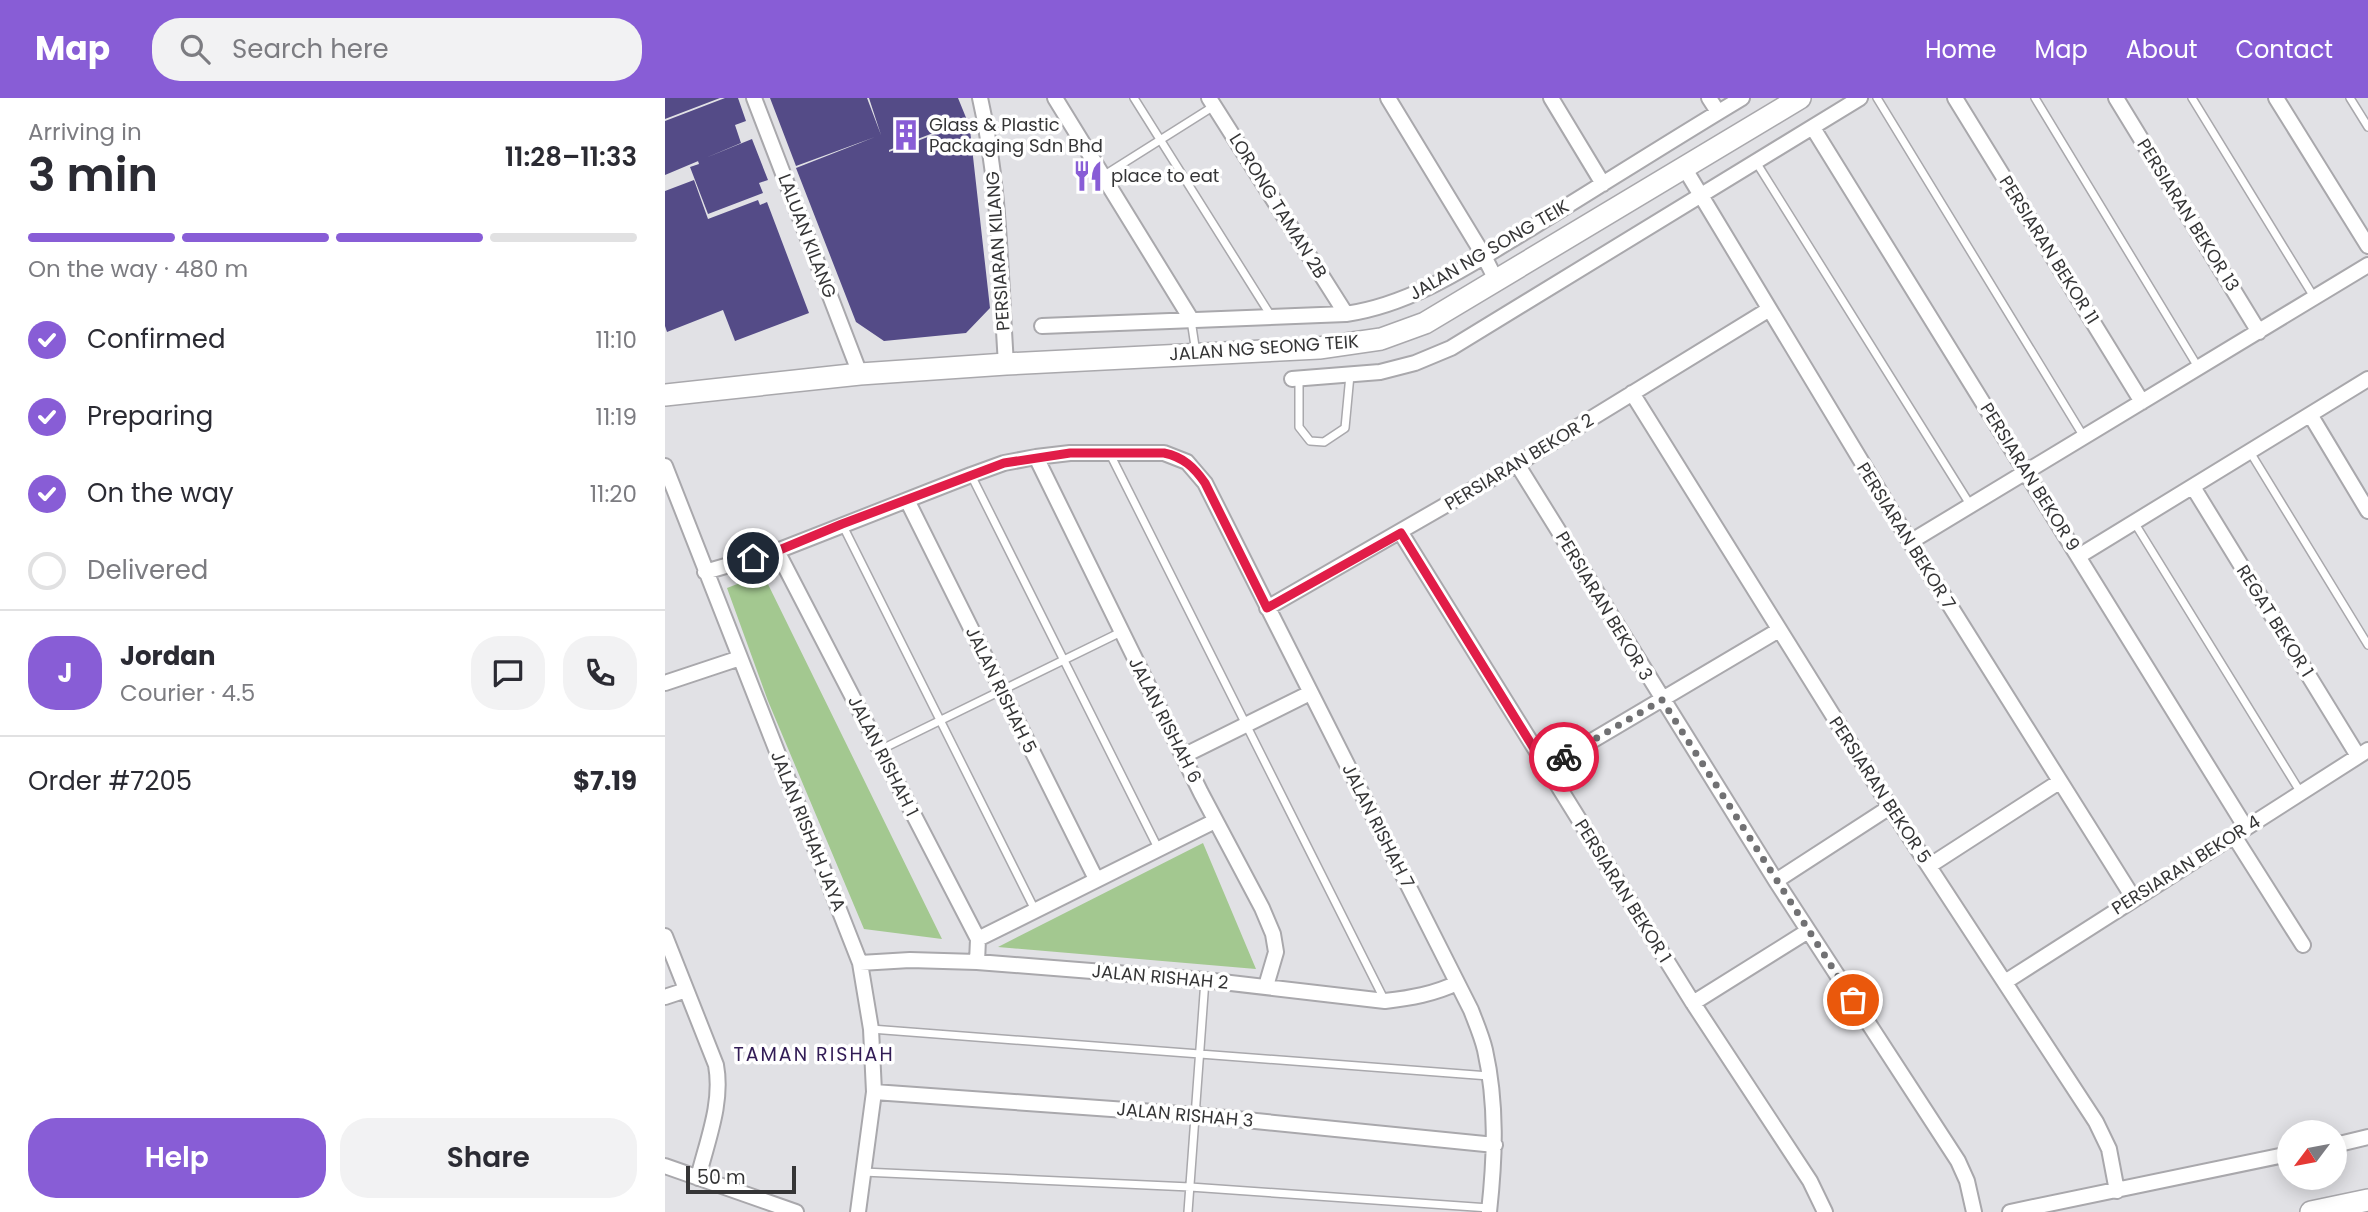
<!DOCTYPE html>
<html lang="en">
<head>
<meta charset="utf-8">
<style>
	body { margin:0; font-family:Poppins,sans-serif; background:#f2f2f3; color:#2b2b33; height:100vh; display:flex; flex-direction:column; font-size:26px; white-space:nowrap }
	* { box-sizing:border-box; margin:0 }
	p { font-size:23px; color:#7c7c81 }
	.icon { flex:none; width:38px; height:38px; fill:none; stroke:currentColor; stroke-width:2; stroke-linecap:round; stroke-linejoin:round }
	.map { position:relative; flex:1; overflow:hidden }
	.side { display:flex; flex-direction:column; background:#fff; width:665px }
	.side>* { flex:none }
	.needle { width:46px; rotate:238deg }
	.tools { position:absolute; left:1612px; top:1022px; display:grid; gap:14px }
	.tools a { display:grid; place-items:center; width:70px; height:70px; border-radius:50%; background:#fff; box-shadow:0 4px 18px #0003; font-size:35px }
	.scale { position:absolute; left:21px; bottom:18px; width:110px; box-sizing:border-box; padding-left:7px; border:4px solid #353536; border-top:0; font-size:19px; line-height:24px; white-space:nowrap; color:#353536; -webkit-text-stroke:5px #fff; paint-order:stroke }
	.pin { position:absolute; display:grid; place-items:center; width:60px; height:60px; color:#fff; margin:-30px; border:4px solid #fff; border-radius:50%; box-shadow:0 2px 7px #0007 }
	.courier { position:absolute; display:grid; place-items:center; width:70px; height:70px; margin:-35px; border:5px solid #e11d48; border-radius:50%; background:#fff; color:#222; box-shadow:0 2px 9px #0007 }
	.summary em { font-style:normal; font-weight:600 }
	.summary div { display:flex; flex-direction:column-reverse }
	.summary { display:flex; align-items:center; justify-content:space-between; height:119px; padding:0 28px }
	h1 { font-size:46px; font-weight:600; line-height:52px }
	.bar { display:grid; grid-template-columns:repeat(4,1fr); gap:10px 7px; align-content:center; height:84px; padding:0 28px }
	.bar i { height:9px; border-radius:5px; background:#e1e1e2 }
	.bar .selected { background:#885dd6 }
	.bar p { grid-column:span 4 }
	.line { display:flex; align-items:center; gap:18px; padding:0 28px; border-top:2px solid #e1e1e2 }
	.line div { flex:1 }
	.round { display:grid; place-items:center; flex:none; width:74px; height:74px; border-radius:28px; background:#f2f2f3 }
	ol { padding:0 28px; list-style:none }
	li { display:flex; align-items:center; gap:21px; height:77px }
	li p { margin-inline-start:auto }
	li .icon { padding:7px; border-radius:50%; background:#885dd6; color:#fff; stroke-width:4 }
	li:last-child { color:#7c7c81 }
	li i { width:38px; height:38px; border:4px solid #e1e1e2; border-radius:50% }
	.primary-button { display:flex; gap:14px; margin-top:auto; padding:14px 28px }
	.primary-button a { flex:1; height:80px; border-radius:28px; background:#885dd6; color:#fff; font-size:28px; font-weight:600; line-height:80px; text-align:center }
	.primary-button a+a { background:#f2f2f3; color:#2b2b33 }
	header { display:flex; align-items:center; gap:42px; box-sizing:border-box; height:98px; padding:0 35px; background:#885dd6; color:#fff }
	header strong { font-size:33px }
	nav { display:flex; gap:38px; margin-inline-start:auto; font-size:24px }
	.search { width:490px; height:63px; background:#f2f2f3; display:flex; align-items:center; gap:18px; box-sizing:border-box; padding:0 24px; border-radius:28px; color:#7c7c81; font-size:26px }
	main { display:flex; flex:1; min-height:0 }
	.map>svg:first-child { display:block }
	.green { fill:#a3c890 }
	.building { fill:#544b87 }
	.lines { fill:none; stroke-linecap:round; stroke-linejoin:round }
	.service-casing { stroke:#a9a8ac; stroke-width:10 }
	.minor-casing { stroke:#a9a8ac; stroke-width:18 }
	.secondary-casing { stroke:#a9a8ac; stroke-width:24 }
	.service { stroke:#fff; stroke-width:7 }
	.minor { stroke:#fff; stroke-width:14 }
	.secondary { stroke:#fff; stroke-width:21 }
	.done { stroke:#717173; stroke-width:7; stroke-dasharray:0 12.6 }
	.route { stroke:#e11d48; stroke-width:9 }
	.labels { text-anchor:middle; stroke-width:7; stroke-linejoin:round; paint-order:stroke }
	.poi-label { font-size:18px; fill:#353536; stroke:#fff; text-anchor:start }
	.street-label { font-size:18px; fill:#353536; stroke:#fff }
	.neighbourhood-label { font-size:19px; letter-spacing:2px; fill:#321c56; stroke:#fff }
</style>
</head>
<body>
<header>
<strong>Map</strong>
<div class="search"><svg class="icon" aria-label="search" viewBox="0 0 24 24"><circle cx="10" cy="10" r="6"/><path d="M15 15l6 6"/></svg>Search here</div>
<nav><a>Home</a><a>Map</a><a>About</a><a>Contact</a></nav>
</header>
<main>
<section class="side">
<div class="summary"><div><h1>3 min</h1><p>Arriving in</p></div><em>11:28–11:33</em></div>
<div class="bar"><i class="selected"></i><i class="selected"></i><i class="selected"></i><i></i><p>On the way · 480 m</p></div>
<ol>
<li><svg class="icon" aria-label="check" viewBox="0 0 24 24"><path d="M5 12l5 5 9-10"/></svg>Confirmed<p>11:10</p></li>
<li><svg class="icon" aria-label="check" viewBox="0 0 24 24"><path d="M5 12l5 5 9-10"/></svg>Preparing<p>11:19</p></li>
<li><svg class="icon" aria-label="check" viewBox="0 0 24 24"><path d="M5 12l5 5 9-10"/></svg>On the way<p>11:20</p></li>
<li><i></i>Delivered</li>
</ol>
<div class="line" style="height:126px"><b class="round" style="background:#885dd6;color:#fff">J</b><div><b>Jordan</b><p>Courier · 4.5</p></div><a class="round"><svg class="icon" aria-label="chat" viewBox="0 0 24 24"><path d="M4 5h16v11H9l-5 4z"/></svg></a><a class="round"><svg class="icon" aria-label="phone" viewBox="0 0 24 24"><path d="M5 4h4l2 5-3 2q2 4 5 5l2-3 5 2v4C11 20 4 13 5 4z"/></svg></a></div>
<div class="line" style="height:91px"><div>Order #7205</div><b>$7.19</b></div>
<div class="primary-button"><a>Help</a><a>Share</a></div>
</section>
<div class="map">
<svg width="1703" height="1114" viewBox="0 0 1703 1114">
	<rect width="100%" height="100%" fill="#e1e1e5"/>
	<!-- green -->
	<path class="green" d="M98,476l179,365 -78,-10 -96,-228 -41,-113z
		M538,745l53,126 -258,-22z"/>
	<!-- building -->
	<path class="building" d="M0,0h55l-55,21z
		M60,0h13l8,23 -11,4 6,18 -76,32v-54z
		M105,0h97l14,37 -12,-37h89l9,22 -78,30v2l80,-31 21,187 -24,25 -82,8 -28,-19 -60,-154 79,-31 -79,29z
		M87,41l16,41 -9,3 4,10 -55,21 -18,-47 9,-3 -1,-3z
		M29,82l14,39 50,-19 2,5 7,-3 42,111 -74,28 -12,-31 -56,22 -2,-6v-135z"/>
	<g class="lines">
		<defs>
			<path id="service" d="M469,0l137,218
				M1212,0l207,339
				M1370,0l163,269
				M1527,0l122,199
				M1685,0l18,29
				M1091,64l215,344
				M438,78l111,-70
				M526,222l5,33
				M634,281v48l11,14 14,1 21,-14 5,-53
				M444,354l276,549
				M1585,354l118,193
				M306,377l187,373
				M1469,424l167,271
				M178,428l192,384
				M215,652l241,-118
				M206,931l618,47
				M198,1074l327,15 299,21
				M523,1114l17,-232"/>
			<path id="minor" d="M89,0l106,276
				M315,0c20,86 20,177 26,266
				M390,0l136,221
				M544,0l137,216
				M723,0l96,158 13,26
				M886,0l52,86
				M1044,0l9,14
				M1290,0l187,304
				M1451,0l143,234
				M1611,0l92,148
				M1148,30l433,700
				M1020,71l225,373 224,357
				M377,228l304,-12c69,-10 128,-52 187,-87 70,-43 139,-87 209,-129
				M627,281l88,-7 35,-9 36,-15 409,-250
				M967,295l258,414 206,315 13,27 8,42
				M1646,318l57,95
				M371,359l165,336 61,115 11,26 3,18 -10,34
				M852,366l259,417 182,280 9,20 7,31
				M0,368l195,497 11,66 3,63 -16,120
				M1528,389l165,269
				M242,402l189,379
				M736,435l292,470 117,178 15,31
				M1245,444l458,-277
				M112,453l201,388 -1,23
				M1414,458l289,-177
				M40,474l72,-21 194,-76 33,-12 32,-6 34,-4h94l23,9 18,21 266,527c5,13 11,27 14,40 12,54 10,108 4,162
				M602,510l250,-144 251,-154
				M0,585l75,-25
				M518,658l127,-63
				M881,670l233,-138
				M1569,738l69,109
				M1264,768l130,-84
				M1111,783l114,-74
				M0,838l51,129c7,38 -9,76 -18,113
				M313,841l237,-118
				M195,865l50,-3 67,2 228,18 180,21c26,-3 49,-7 72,-18
				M1340,884l363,-232
				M0,899l21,-7
				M1028,905l115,-72
				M209,994l322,23 299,30
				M1670,1047l33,-8
				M0,1068l131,46
				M1345,1114l279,-58"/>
			<path id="secondary" d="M0,297l195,-21 146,-10 313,-16 62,-9 44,-16 375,-225
				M1646,1114l57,-12"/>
		</defs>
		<!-- service casing -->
		<use href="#service" class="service-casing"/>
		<!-- minor casing -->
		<use href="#minor" class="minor-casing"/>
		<!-- secondary casing -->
		<use href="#secondary" class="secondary-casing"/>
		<!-- service -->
		<use href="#service" class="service"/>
		<!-- minor -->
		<use href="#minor" class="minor"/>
		<!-- secondary -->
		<use href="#secondary" class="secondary"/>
	</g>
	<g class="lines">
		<!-- done -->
		<path class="done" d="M899,659l98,-57 191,300"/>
		<!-- route -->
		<path class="route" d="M88,460l24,-7 65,-27 162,-61 66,-10h94c19,4 30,14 41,30l62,125 134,-75 145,235 18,-11"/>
	</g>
	<!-- icons -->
	<defs>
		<symbol id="building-bare" viewBox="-9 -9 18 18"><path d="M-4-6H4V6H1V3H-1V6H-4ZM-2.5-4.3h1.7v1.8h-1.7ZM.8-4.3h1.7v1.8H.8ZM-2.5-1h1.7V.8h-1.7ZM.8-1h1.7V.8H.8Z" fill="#885dd6" stroke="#fff" stroke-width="2.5" paint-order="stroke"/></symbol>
		<symbol id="restaurant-bare" viewBox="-9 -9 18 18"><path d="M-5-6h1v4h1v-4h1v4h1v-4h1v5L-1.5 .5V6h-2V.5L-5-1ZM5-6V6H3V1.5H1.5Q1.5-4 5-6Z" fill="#885dd6" stroke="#fff" stroke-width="2.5" paint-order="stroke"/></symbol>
	</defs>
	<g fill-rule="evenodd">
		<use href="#building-bare" x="219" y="15" width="44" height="44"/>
		<use href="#restaurant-bare" x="401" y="56" width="44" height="44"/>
	</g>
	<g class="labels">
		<!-- poi labels -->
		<g class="poi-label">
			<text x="264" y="33">Glass &amp; Plastic<tspan x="264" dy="21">Packaging Sdn Bhd</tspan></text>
			<text x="446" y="84">place to eat</text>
		</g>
		<!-- street labels -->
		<g class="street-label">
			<text transform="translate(613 108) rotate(58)" y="6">LORONG TAMAN 2B</text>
			<text transform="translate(1523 117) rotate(58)" y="6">PERSIARAN BEKOR 13</text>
			<text transform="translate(142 138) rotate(69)" y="6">LALUAN KILANG</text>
			<text transform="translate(824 152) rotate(-30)" y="6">JALAN NG SONG TEIK</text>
			<text transform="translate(1384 152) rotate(58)" y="6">PERSIARAN BEKOR 11</text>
			<text transform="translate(333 153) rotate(-94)" y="6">PERSIARAN KILANG</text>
			<text transform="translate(599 250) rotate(-4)" y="6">JALAN NG SEONG TEIK</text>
			<text transform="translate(854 364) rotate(-31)" y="6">PERSIARAN BEKOR 2</text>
			<text transform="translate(1365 379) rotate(58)" y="6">PERSIARAN BEKOR 9</text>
			<text transform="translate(1241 438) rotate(58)" y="6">PERSIARAN BEKOR 7</text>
			<text transform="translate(939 508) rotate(59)" y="6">PERSIARAN BEKOR 3</text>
			<text transform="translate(1610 523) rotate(58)" y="6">REGAT BEKOR 1</text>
			<text transform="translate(336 592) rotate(64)" y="6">JALAN RISHAH 5</text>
			<text transform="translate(500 622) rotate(63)" y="6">JALAN RISHAH 6</text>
			<text transform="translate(218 658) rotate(63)" y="6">JALAN RISHAH 1</text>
			<text transform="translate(1215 692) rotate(57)" y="6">PERSIARAN BEKOR 5</text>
			<text transform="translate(713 728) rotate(63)" y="6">JALAN RISHAH 7</text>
			<text transform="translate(143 733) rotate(68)" y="6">JALAN RISHAH JAYA</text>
			<text transform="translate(1521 767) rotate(-32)" y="6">PERSIARAN BEKOR 4</text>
			<text transform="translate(958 793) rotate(58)" y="6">PERSIARAN BEKOR 1</text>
			<text transform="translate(495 879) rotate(5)" y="6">JALAN RISHAH 2</text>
			<text transform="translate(520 1017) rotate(5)" y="6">JALAN RISHAH 3</text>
		</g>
		<!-- neighbourhood labels -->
		<g class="neighbourhood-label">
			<text x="149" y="963">TAMAN RISHAH</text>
		</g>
	</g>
</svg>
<div class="tools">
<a><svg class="needle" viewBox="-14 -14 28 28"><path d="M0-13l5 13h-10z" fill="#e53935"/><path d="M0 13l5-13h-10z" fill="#7c7c81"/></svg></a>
</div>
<div class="scale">50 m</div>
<div class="pin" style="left:1188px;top:902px;background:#ea580c"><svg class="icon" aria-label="bag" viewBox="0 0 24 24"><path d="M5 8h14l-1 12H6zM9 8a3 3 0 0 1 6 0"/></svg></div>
<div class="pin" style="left:88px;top:460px;background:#1f2937"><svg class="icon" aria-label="home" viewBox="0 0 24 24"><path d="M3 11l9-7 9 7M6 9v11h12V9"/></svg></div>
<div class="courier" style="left:899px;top:659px"><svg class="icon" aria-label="bike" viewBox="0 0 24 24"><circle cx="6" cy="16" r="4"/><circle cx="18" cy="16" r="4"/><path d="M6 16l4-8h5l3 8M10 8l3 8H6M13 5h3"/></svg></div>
</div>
</main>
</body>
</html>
